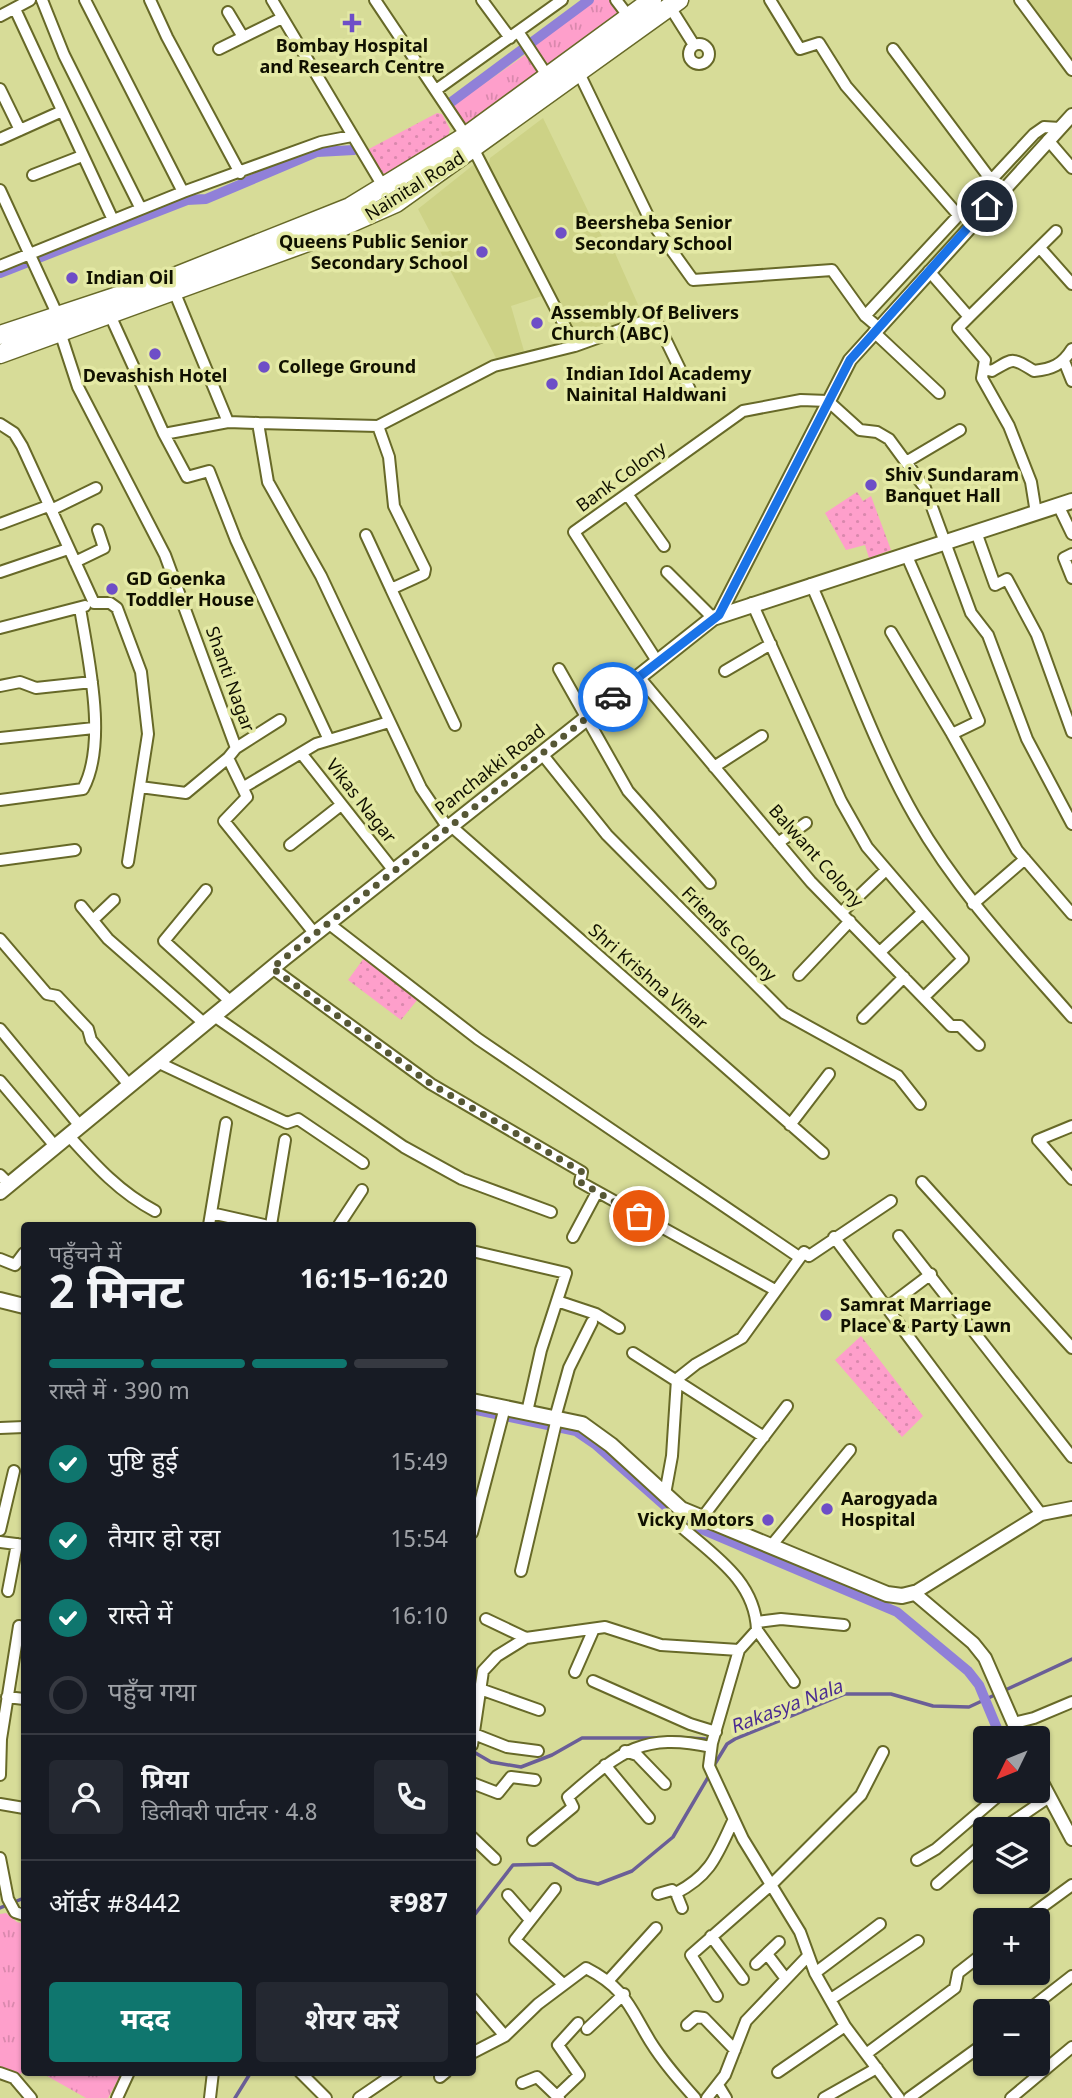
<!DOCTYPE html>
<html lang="hi">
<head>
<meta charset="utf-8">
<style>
	body { margin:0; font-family:Georgia,"Noto Sans Devanagari",serif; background:#242831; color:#f1f3f6; height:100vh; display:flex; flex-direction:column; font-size:26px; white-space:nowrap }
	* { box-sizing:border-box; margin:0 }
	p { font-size:23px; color:#9ea1a6 }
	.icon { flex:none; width:38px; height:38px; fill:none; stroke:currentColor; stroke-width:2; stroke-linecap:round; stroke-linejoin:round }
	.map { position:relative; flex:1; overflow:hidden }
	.drawer { position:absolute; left:21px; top:1222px; width:455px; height:854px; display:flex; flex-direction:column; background:#171b24; border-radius:7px; box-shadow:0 2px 5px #0004 }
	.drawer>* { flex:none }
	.needle { width:46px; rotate:227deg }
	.fabs { position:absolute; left:973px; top:1726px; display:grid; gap:14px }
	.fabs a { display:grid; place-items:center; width:77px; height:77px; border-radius:7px; background:#171b24; box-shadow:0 2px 5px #0004; font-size:35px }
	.pin { position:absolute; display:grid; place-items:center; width:60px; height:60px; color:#fff; margin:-30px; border:4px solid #fff; border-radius:50%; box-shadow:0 2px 7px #0007 }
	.courier { position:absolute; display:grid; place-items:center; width:70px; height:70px; margin:-35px; border:5px solid #1a73e8; border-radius:50%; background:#fff; color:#222; box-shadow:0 2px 9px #0007 }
	.overview em { font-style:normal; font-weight:700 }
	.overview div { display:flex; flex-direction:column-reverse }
	.overview { display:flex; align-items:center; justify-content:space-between; height:119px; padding:0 28px }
	h1 { font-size:46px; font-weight:700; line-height:52px }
	.bar { display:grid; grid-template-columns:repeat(4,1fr); gap:10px 7px; align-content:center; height:84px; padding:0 28px }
	.bar i { height:9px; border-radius:5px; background:#363941 }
	.bar .current { background:#0f766e }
	.bar p { grid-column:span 4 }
	.line { display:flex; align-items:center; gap:18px; padding:0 28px; border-top:2px solid #363941 }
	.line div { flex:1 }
	.round { display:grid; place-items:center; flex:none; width:74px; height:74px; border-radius:7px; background:#242831 }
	ol { padding:0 28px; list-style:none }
	li { display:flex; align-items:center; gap:21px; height:77px }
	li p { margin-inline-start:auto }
	li .icon { padding:7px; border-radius:50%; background:#0f766e; color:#fff; stroke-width:4 }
	li:last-child { color:#9ea1a6 }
	li i { width:38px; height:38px; border:4px solid #363941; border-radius:50% }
	.primary-button { display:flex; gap:14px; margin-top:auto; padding:14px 28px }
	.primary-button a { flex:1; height:80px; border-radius:7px; background:#0f766e; color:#fff; font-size:28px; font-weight:700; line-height:80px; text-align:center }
	.primary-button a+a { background:#242831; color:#f1f3f6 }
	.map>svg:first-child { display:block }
	.built { fill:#cdd286 }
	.grass { fill:url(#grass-dots) }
	.park { fill:url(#park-tufts) }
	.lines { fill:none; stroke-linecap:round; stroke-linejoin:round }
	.stream { stroke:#6a5e97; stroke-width:3.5 }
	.canal { stroke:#9080d8; stroke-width:10 }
	.minor-casing { stroke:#676928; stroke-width:14 }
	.tertiary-casing { stroke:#676928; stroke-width:16 }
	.secondary-casing { stroke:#676928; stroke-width:18 }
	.trunk-casing { stroke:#676928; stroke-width:21 }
	.minor { stroke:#fff; stroke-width:10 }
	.tertiary { stroke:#fff; stroke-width:12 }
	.secondary { stroke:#fff; stroke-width:14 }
	.trunk { stroke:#fff; stroke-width:18 }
	.done { stroke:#565735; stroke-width:7; stroke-dasharray:0 12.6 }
	.route { stroke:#1a73e8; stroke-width:9 }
	.poi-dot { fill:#6e4ec7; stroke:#e4e9a5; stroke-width:2.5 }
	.labels { text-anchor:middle; stroke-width:7; stroke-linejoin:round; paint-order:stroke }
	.poi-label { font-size:18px; font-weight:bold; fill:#101000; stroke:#e4e9a5; text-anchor:start }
	.street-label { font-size:18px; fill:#101000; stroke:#e4e9a5 }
	.water-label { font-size:19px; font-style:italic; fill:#4a2b92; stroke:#e4e9a5 }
</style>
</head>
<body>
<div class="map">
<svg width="1072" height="2098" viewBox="0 0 1072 2098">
	<defs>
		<pattern id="grass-dots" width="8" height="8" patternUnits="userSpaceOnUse" patternTransform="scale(1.75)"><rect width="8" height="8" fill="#fe9fcb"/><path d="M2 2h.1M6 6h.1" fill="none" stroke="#d988ad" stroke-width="1.8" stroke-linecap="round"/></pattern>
		<pattern id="park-tufts" width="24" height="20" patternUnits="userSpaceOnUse" patternTransform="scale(1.75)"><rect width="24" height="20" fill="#fe9fcb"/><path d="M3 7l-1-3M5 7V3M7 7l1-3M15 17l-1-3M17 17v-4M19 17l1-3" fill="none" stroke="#d988ad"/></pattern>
	</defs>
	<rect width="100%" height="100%" fill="#d7dc98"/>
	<!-- built -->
	<path class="built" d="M1027,0h45v64z
		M543,118l46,95 23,41 3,-1 29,65 -66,24 -90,-174 2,-10z
		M477,162l68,133 -34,11 13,45 -28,7 -78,-149z"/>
	<!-- grass -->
	<path class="grass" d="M437,113l5,1 8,15 -2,8 -59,37 -8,-1 -14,-23z
		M857,492l6,9 8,-5 20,54 -22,8 -4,-13 -19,5 -21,-37z
		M364,958l54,41 -17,21 -53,-40z
		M861,1336l62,80 -21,21 -67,-77z"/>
	<!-- park -->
	<path class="park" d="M594,0h17l10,15 -70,53 -17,-22z
		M525,55l14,19 -72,53 -15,-21z
		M6,1913l11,9 7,2v147l-6,5 -18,-8v-154z
		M40,2072h82l-14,26h-22z"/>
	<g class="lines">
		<!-- stream -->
		<path class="stream" d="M673,1737l32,2
			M472,1751l19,11 30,5 31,-12 30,-17h80
			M713,1767l14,-23 8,-5 110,-45h46l42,12 36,1 103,-48
			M0,1908l24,-10
			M472,1918l41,-53 39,-1 25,15 21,5 34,-13 41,-34 37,-63
			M235,2098l16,-26"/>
		<!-- canal -->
		<path class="canal" d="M450,103l139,-103
			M0,273l187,-73 19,-1 111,-47 37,-2
			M472,1409l104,22 19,13 76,67 30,18 196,83 71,59 11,14 22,53"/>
		<defs>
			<path id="minor" d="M42,0l22,55 77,154
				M85,0l98,192
				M150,0l17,37 73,136
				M272,0l112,188
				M375,0l91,136
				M482,0l28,38
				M616,0l13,17
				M770,0l30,49 19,-6 27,43 113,130
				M1020,0l52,70
				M670,7l24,38
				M15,9l98,211
				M228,12l15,25
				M0,16l30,-16
				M519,33l29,44
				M689 54a10 10 0 1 1 20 0a10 10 0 1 1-20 0Z
				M219,49l63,-31
				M893,49l98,131
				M579,73l71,147 43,60 139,-10 33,46 13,11
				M0,89l20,41
				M436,90l126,-90
				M0,139l60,-27
				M1048,140l24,28
				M33,175l49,-19
				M0,190l58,126
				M1040,248l32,36
				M0,266l183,-74 138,-50 31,-6
				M929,271l40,46 -11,11 27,32 -3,18 27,48 22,56 5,31
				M174,291l54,131 30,1 10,59 53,94 100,212 27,40
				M110,315l54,119
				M865,316l169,-182 10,-7 16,1
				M969,317l87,-86
				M60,332l18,55 87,168 71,193 -8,10 19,39 -23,24 91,113
				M874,332l65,61
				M575,346l75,-27 9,7 32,66
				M1064,361l8,20
				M984,369l8,2c22,-13 19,-14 42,0 18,-2 28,-6 38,-22
				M228,422l-64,12 23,43 22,-6 27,69 93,200
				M258,423l120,3 116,-60 81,-20 -101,-196
				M0,424l14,9 8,13 72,157h16l7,5 24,64 7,62 -20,128
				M378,426l11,31 5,49 31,63 -1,5 -33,15 64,136
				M906,462l54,-32
				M627,494l37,52
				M1058,505l14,29
				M51,510l45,-22
				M0,524l48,-18
				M976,532l19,53 12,-6 30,56 35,97
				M366,535l25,54
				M906,554l73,167 -27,13 65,116 55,64
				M1072,554l-8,4 8,20
				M75,562l29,-14 -6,-18
				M0,572l68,-23
				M667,572l46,46
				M811,584c34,76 63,162 104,233 43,75 101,136 157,200
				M752,603l89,198 26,46 96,112 -39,38
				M0,628l85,-22
				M891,632l61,102
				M657,661l-83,-129 169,-121 58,-11 27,1 32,29 17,2 12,7 36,49 46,125 17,22 39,104 45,85
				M559,669l69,122 82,92
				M725,671l46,-27
				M639,677l172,205 140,144h9l19,19
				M0,686l20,-4 16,6 56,-6
				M0,738l94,-10
				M236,748l44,-28
				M301,753l93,118
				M542,754l65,81 177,178 114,63 22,28
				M714,767l48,-31
				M140,787l46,6 42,-35
				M244,787l72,-43 73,-22
				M0,800l83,-11c25,-46 5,-131 -3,-181
				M451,826l372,327
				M778,843l28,-20
				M290,845l51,-40
				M0,860l75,-10
				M206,890l-42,51 67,61
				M973,904l52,-45
				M81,906l27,33 97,85
				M842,912l43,-41
				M93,920l21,-20
				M328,923l150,116 321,218
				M0,939l47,55 10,2 31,33 3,11 39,46
				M881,951l41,-38
				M272,968l159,116 151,88 -2,10 195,108
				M799,975l51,-54
				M214,1016l190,131 58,32 89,33
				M863,1018l41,-41
				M0,1029l80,97
				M157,1062l130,61 11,-4 65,44
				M0,1081l55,65
				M790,1125l39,-51
				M1072,1126l-34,14 34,39
				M68,1135c27,30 51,57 87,76
				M0,1175l9,9
				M922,1182l150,166
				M211,1213l53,12
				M209,1225l17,-102
				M271,1225l14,-85
				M339,1225l23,-35
				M899,1236l173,221
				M573,1237l24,-45
				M834,1237l207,277
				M472,1251l94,22 -25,77 -14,62
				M0,1259l15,6 9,-12
				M557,1301l39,13 23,14
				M886,1308l45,-34
				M633,1353l131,84
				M555,1418l14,-50 23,-46
				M0,1428l24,-1
				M665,1494l7,-38 5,-77 19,-15 46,-26 62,-86 5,4 82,-55
				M681,1509l-3,15c35,31 77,56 79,106l-18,20 -27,93 -3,23 34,73 57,93 15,41 30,53 54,72
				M702,1518l85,-112
				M0,1530l14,-59
				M472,1533l33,-126
				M0,1542l24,3
				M771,1546l79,-96
				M521,1571l36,-153
				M8,1591l9,-47
				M486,1619l40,19
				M757,1622l24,-3 63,6
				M757,1630l37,52
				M575,1672l18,-41
				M593,1681l97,43 26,8
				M480,1689l59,21
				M7,1697l17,2
				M1014,1723l20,-5 38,-16
				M474,1734l33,13 31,4
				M472,1745l11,-74 14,-15 29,-18 79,-11 56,18 78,5
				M625,1751l12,4 28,29
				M605,1765l44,53
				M0,1775l1,-36 18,-113
				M472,1783l26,10 13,-16 24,3
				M0,1804l24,4
				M1002,1829l47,-32
				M472,1837l23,22
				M533,1840l40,-33 -5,-10c50,-43 73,-66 143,-50
				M0,1858l8,41 7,13 9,3
				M917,1860l19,-11 69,-59
				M937,1884l48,-42
				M555,1889l-40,51 48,44
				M676,1893l6,15
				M658,1894l14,-4 4,3c35,-18 41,-38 57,-72
				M508,1895l22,25
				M1024,1920l48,-35
				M711,1936l32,43
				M767,1954l19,25
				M756,1964l23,-22
				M815,1973l65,-49
				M609,1980l47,-52
				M717,1996l-26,-41 82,-72 88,-88 22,-43
				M472,1998l33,38
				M831,1999l87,-58
				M1027,2011l45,-35
				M687,2025l9,-8 8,1 31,32
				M587,2029l37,-35
				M472,2053l33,-17 33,-32 48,-36c39,20 43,38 64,73 13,21 29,39 45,57
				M866,2054l89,-66 3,-15 27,-21
				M300,2072l26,26
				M778,2072l67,-46
				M0,2073l14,5 17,20
				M440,2077l6,-5
				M522,2083l15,-6 22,21
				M718,2085l8,13
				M557,2096l22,-21 -21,-30 20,-22
				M117,2098l12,-26
				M210,2098l3,-26
				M359,2098l38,-26
				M707,2098l18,-23 21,-54 62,-65
				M824,2098l53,-30
				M909,2098l76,-55
				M1011,2098l61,-51"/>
			<path id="tertiary" d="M719,615l131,-255 222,-245
				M1020,1738l-35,-80 -12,-15 -59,-50 127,-79 31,-6
				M1038,1775l34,64"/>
			<path id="secondary" d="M0,1192l283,-233 430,-341 359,-117
				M0,1300l24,6
				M472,1401l110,23 29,21 70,64 206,85 15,2 12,-3"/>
			<path id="trunk" d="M0,335l169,-56 181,-72 116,-71 186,-136
				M0,354l308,-112 88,-39 283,-203"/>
		</defs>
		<!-- minor casing -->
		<use href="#minor" class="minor-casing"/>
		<!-- tertiary casing -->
		<use href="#tertiary" class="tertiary-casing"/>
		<!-- secondary casing -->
		<use href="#secondary" class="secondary-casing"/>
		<!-- trunk casing -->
		<use href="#trunk" class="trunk-casing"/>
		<!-- minor -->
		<use href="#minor" class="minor"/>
		<!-- tertiary -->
		<use href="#tertiary" class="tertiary"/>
		<!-- secondary -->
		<use href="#secondary" class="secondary"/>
		<!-- trunk -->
		<use href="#trunk" class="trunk"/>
	</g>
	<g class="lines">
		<!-- done -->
		<path class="done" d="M613,697l-341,271 159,116 151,88 -2,10 59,34"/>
		<!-- route -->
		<path class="route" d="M613,697l106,-82 131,-255 137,-154"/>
	</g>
	<!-- markers -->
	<g class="poi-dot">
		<path d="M348.5 12.5h7v7h7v7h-7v7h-7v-7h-7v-7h7z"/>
		<circle cx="561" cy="233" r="7"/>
		<circle cx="482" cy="252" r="7"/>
		<circle cx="72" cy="278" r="7"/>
		<circle cx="537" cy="323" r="7"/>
		<circle cx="155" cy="354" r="7"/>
		<circle cx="264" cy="367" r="7"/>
		<circle cx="552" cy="384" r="7"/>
		<circle cx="871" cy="485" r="7"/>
		<circle cx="112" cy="589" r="7"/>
		<circle cx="826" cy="1315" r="7"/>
		<circle cx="827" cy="1509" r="7"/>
		<circle cx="768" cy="1520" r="7"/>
	</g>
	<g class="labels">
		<!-- poi labels -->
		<g class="poi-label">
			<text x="352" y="52" text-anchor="middle">Bombay Hospital<tspan x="352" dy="21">and Research Centre</tspan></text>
			<text x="575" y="229">Beersheba Senior<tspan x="575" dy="21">Secondary School</tspan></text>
			<text x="468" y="248" text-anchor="end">Queens Public Senior<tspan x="468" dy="21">Secondary School</tspan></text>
			<text x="86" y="284">Indian Oil</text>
			<text x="551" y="319">Assembly Of Belivers<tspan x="551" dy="21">Church (ABC)</tspan></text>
			<text x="278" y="373">College Ground</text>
			<text x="566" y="380">Indian Idol Academy<tspan x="566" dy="21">Nainital Haldwani</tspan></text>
			<text x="155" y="382" text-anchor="middle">Devashish Hotel</text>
			<text x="885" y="481">Shiv Sundaram<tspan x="885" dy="21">Banquet Hall</tspan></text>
			<text x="126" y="585">GD Goenka<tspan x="126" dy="21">Toddler House</tspan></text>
			<text x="840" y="1311">Samrat Marriage<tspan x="840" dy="21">Place &amp; Party Lawn</tspan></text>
			<text x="841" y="1505">Aarogyada<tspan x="841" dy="21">Hospital</tspan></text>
			<text x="754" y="1526" text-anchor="end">Vicky Motors</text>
		</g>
		<!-- street labels -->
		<g class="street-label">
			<text transform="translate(415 186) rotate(-32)" y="6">Nainital Road</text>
			<text transform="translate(621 477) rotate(-36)" y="6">Bank Colony</text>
			<text transform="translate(230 679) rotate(70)" y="6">Shanti Nagar</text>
			<text transform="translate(490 770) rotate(-38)" y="6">Panchakki Road</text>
			<text transform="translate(361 801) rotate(52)" y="6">Vikas Nagar</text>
			<text transform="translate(816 856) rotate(48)" y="6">Balwant Colony</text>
			<text transform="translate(729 934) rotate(45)" y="6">Friends Colony</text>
			<text transform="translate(648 977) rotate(41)" y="6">Shri Krishna Vihar</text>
		</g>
		<!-- water labels -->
		<g class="water-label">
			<text transform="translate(786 1706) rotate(-21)" y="7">Rakasya Nala</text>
		</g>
	</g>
</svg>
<div class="fabs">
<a><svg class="needle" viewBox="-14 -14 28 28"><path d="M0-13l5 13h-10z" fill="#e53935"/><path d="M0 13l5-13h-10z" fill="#9ea1a6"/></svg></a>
<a><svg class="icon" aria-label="layers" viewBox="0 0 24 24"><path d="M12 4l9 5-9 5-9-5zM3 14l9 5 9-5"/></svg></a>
<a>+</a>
<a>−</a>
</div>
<div class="pin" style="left:639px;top:1216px;background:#ea580c"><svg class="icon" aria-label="bag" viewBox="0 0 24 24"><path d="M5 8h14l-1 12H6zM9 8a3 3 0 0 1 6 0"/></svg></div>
<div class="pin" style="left:987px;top:206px;background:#1f2937"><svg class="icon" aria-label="home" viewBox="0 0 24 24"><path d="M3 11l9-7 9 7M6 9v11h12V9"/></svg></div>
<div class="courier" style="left:613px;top:697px"><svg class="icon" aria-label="car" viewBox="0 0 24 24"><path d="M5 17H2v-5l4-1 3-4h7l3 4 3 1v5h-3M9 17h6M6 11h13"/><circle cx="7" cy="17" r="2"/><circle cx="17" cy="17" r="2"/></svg></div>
<section class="drawer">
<div class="overview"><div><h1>2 मिनट</h1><p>पहुँचने में</p></div><em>16:15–16:20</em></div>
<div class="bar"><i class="current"></i><i class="current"></i><i class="current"></i><i></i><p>रास्ते में · 390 m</p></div>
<ol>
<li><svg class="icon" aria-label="check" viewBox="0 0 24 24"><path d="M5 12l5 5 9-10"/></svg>पुष्टि हुई<p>15:49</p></li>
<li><svg class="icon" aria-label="check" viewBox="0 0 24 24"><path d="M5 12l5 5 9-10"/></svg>तैयार हो रहा<p>15:54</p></li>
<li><svg class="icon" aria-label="check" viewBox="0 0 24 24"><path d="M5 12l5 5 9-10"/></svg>रास्ते में<p>16:10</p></li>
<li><i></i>पहुँच गया</li>
</ol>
<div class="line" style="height:126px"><a class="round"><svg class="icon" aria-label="person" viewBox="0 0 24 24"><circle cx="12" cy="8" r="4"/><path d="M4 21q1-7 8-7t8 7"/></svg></a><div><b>प्रिया</b><p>डिलीवरी पार्टनर · 4.8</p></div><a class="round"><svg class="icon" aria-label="phone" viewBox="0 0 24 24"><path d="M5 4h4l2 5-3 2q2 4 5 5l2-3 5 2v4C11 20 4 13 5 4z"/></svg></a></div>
<div class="line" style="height:91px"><div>ऑर्डर #8442</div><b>₹987</b></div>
<div class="primary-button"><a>मदद</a><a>शेयर करें</a></div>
</section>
</div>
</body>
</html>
